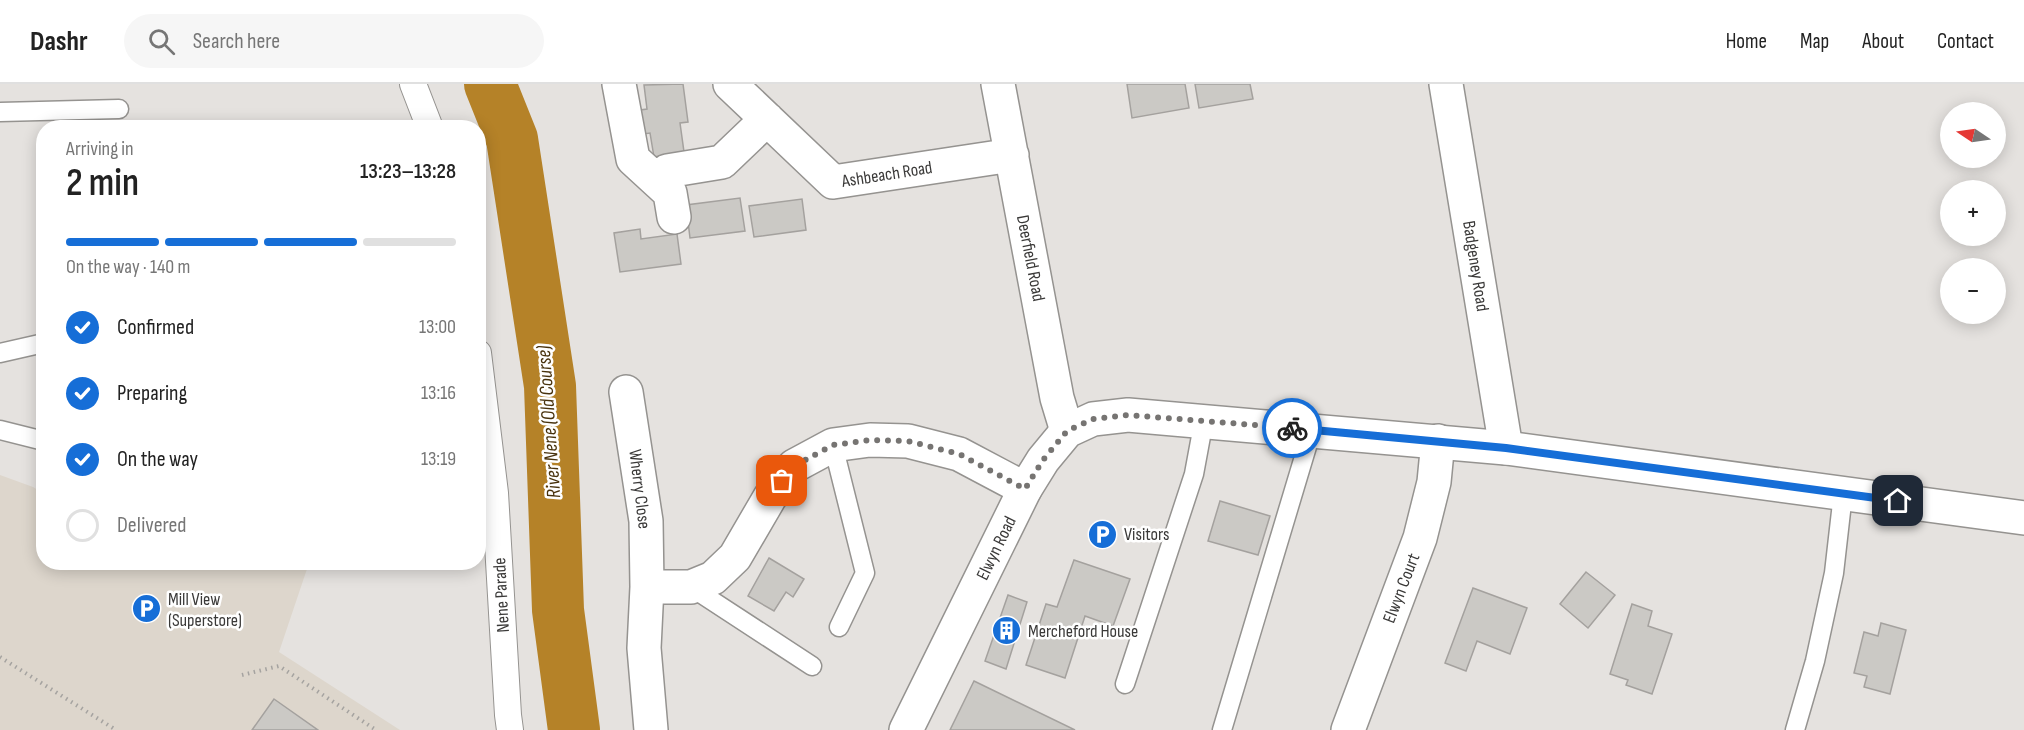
<!DOCTYPE html>
<html lang="en">
<head>
<meta charset="utf-8">
<style>
	body { margin:0; font-family:"Sofia Sans Condensed",sans-serif; background:#f6f6f6; color:#222; height:100vh; display:flex; flex-direction:column; font-size:22px; white-space:nowrap }
	* { box-sizing:border-box; margin:0 }
	p { font-size:20px; color:#767676 }
	.icon { flex:none; width:33px; height:33px; fill:none; stroke:currentColor; stroke-width:2; stroke-linecap:round; stroke-linejoin:round }
	.map { position:relative; flex:1; overflow:hidden }
	.drawer { position:absolute; left:36px; top:36px; width:450px; height:450px; display:flex; flex-direction:column; background:#fff; border-radius:24px; box-shadow:0 3px 15px #0003 }
	.drawer>* { flex:none }
	.needle { width:39px; rotate:283deg }
	.controls { position:absolute; left:1940px; top:18px; display:grid; gap:12px }
	.controls a { display:grid; place-items:center; width:66px; height:66px; border-radius:50%; background:#fff; box-shadow:0 3px 15px #0003; font-size:30px }
	.pin { position:absolute; display:grid; place-items:center; width:51px; height:51px; color:#fff; margin:-26px; border-radius:12px; box-shadow:0 3px 9px #0006 }
	.courier { position:absolute; display:grid; place-items:center; width:60px; height:60px; margin:-30px; border:4px solid #166ed7; border-radius:50%; background:#fff; color:#222; box-shadow:0 2px 8px #0007 }
	.headline em { font-style:normal; font-weight:600 }
	.headline div { display:flex; flex-direction:column-reverse }
	.headline { display:flex; align-items:center; justify-content:space-between; height:102px; padding:0 30px }
	h1 { font-size:39px; font-weight:600; line-height:45px }
	.bar { display:grid; grid-template-columns:repeat(4,1fr); gap:9px 6px; align-content:center; height:72px; padding:0 30px }
	.bar i { height:8px; border-radius:4px; background:#e0e0e0 }
	.bar .current { background:#166ed7 }
	.bar p { grid-column:span 4 }
	ol { padding:0 30px; list-style:none }
	li { display:flex; align-items:center; gap:18px; height:66px }
	li p { margin-inline-start:auto }
	li .icon { padding:6px; border-radius:50%; background:#166ed7; color:#fff; stroke-width:4 }
	li:last-child { color:#767676 }
	li i { width:33px; height:33px; border:3px solid #e0e0e0; border-radius:50% }
	header { display:flex; align-items:center; gap:36px; box-sizing:border-box; height:84px; padding:0 30px; background:#fff; border-bottom:2px solid #e0e0e0 }
	header strong { font-size:28px }
	nav { display:flex; gap:33px; margin-inline-start:auto; font-size:21px }
	.search { width:420px; height:54px; background:#f6f6f6; display:flex; align-items:center; gap:15px; box-sizing:border-box; padding:0 21px; border-radius:33px; color:#767676; font-size:22px }
	.map>svg:first-child { display:block }
	.built { fill:#ddd6cc }
	.lines { fill:none; stroke-linecap:round; stroke-linejoin:round }
	.river { stroke:#b58228; stroke-width:52 }
	.building { fill:#cbc9c5; stroke:#a4a19e; stroke-width:1.5 }
	.service-casing { stroke:#959390; stroke-width:21 }
	.pedestrian-casing { stroke:#959390; stroke-width:28 }
	.minor-casing { stroke:#959390; stroke-width:36 }
	.tertiary-casing { stroke:#959390; stroke-width:36 }
	.path { stroke:#a5a3a0; stroke-width:4; stroke-dasharray:1.5 4.5; stroke-linecap:butt }
	.service { stroke:#fff; stroke-width:18 }
	.pedestrian { stroke:#fff; stroke-width:26 }
	.minor { stroke:#fff; stroke-width:33 }
	.tertiary { stroke:#fff; stroke-width:33 }
	.done { stroke:#767472; stroke-width:6; stroke-dasharray:0 10.8 }
	.route { stroke:#166ed7; stroke-width:8 }
	.labels { text-anchor:middle; stroke-width:5; stroke-linejoin:round; paint-order:stroke }
	.street-label { font-size:18px; fill:#3a3938; stroke:#fff }
	.poi-label { font-size:18px; fill:#3a3938; stroke:#fff; text-anchor:start }
	.water-label { font-size:20px; font-style:italic; fill:#48320d; stroke:#fff }
</style>
</head>
<body>
<header>
<strong>Dashr</strong>
<div class="search"><svg class="icon" aria-label="search" viewBox="0 0 24 24"><circle cx="10" cy="10" r="6"/><path d="M15 15l6 6"/></svg>Search here</div>
<nav><a>Home</a><a>Map</a><a>About</a><a>Contact</a></nav>
</header>
<div class="map">
<svg width="2024" height="646" viewBox="0 0 2024 646">
	<rect width="100%" height="100%" fill="#e5e2df"/>
	<!-- built -->
	<path class="built" d="M0,391l33,12 10,6 1,69 259,1 5,3 -29,86 121,78h-400z"/>
	<g class="lines">
		<!-- river -->
		<path class="river" d="M490,0l22,55 38,247 8,224 16,120"/>
	</g>
	<!-- building -->
	<path class="building" d="M683,0l5,38 -8,1 4,29 -30,5 -4,-24 -14,2 -3,-24 14,-2 -3,-24z
		M1127,0h58l4,24 -57,10z
		M1195,0h55l3,15 -54,9z
		M740,114l5,33 -55,7 -4,-33z
		M802,115l4,31 -52,7 -5,-31z
		M640,145l1,10 36,-5 4,30 -61,8 -6,-39z
		M1220,417l50,15 -12,39 -50,-14z
		M769,474l35,21 -11,18 -7,-5 -12,19 -26,-15z
		M1074,476l56,19 -17,47 -28,-10 -20,62 -39,-13 20,-61 11,3z
		M1586,488l29,23 -27,33 -28,-24z
		M1473,504l54,20 -17,46 -33,-13 -11,30 -21,-8z
		M1008,511l19,7 -21,67 -21,-8z
		M1632,520l20,7 -4,15 24,8 -20,60 -26,-9 2,-5 -18,-6z
		M1881,539l25,7 -16,64 -26,-7 3,-11 -13,-3 10,-41 14,4z
		M974,597l101,49h-125z
		M274,615l44,31h-66z"/>
	<g class="lines">
		<defs>
			<path id="service" d="M0,28l119,-3
				M0,269l44,-10
				M0,346l44,11
				M833,361l32,128 -26,54
				M691,503l121,79
				M1125,600l69,-210 10,-54
				M1222,646l90,-300
				M1795,646l20,-69 19,-88 9,-79"/>
			<path id="pedestrian" d="M413,0l17,44
				M478,269l17,140 13,222 2,15"/>
			<path id="minor" d="M619,0l14,75 37,34 4,24
				M730,0l103,98 179,-27
				M998,0l59,314 10,33
				M1446,0l60,364
				M657,97l10,-10 55,-9 45,-43
				M626,308l20,129 1,66 -3,61 7,82
				M647,503h44l22,-9 22,-21 35,-60 24,-31 39,-21 37,-5 38,1 51,13 66,35
				M1348,646l72,-192 14,-56 4,-41"/>
			<path id="tertiary" d="M906,646l119,-241 18,-29 24,-29 26,-12 35,-4 378,33 518,70"/>
		</defs>
		<!-- service casing -->
		<use href="#service" class="service-casing"/>
		<!-- pedestrian casing -->
		<use href="#pedestrian" class="pedestrian-casing"/>
		<!-- minor casing -->
		<use href="#minor" class="minor-casing"/>
		<!-- tertiary casing -->
		<use href="#tertiary" class="tertiary-casing"/>
		<!-- path -->
		<path class="path" d="M0,573l116,73
			M242,591l37,-9 97,64"/>
		<!-- service -->
		<use href="#service" class="service"/>
		<!-- pedestrian -->
		<use href="#pedestrian" class="pedestrian"/>
		<!-- minor -->
		<use href="#minor" class="minor"/>
		<!-- tertiary -->
		<use href="#tertiary" class="tertiary"/>
	</g>
	<g class="lines">
		<!-- done -->
		<path class="done" d="M782,397l12,-15 39,-21 37,-5 38,1 51,13 66,35 18,-29 24,-29 26,-12 35,-4 164,13"/>
		<!-- route -->
		<path class="route" d="M1292,344l214,20 392,53"/>
	</g>
	<!-- icons -->
	<defs>
		<symbol id="parking-disc" viewBox="-11 -11 22 22"><circle r="9.5" fill="#166ed7" stroke="#fff"/><path d="M-3.5-5.5H1a3.5 3.5 0 0 1 0 7H-1V5.5H-3.5ZM-1-3.4V-.6H.8a1.4 1.4 0 0 0 0-2.8Z" fill="#fff"/></symbol>
		<symbol id="building-disc" viewBox="-11 -11 22 22"><circle r="9.5" fill="#166ed7" stroke="#fff"/><path d="M-4-6H4V6H1V3H-1V6H-4ZM-2.5-4.3h1.7v1.8h-1.7ZM.8-4.3h1.7v1.8H.8ZM-2.5-1h1.7V.8h-1.7ZM.8-1h1.7V.8H.8Z" fill="#fff"/></symbol>
	</defs>
	<g fill-rule="evenodd">
		<use href="#parking-disc" x="1086" y="434" width="33" height="33"/>
		<use href="#parking-disc" x="130" y="508" width="33" height="33"/>
		<use href="#building-disc" x="990" y="530" width="33" height="33"/>
	</g>
	<g class="labels">
		<!-- street labels -->
		<g class="street-label">
			<text transform="translate(887 90) rotate(-9)" y="6">Ashbeach Road</text>
			<text transform="translate(1031 174) rotate(79)" y="6">Deerfield Road</text>
			<text transform="translate(1476 182) rotate(81)" y="6">Badgeney Road</text>
			<text transform="translate(640 405) rotate(83)" y="6">Wherry Close</text>
			<text transform="translate(996 464) rotate(-64)" y="6">Elwyn Road</text>
			<text transform="translate(1401 504) rotate(-69)" y="6">Elwyn Court</text>
			<text transform="translate(501 511) rotate(-93)" y="6">Nene Parade</text>
		</g>
		<!-- poi labels -->
		<g class="poi-label">
			<text x="1124" y="456">Visitors</text>
			<text x="168" y="521">Mill View<tspan x="168" dy="21">(Superstore)</tspan></text>
			<text x="1028" y="553">Mercheford House</text>
		</g>
		<!-- water labels -->
		<g class="water-label">
			<text transform="translate(548 338) rotate(-94)" y="7">River Nene (Old Course)</text>
		</g>
	</g>
</svg>
<div class="controls">
<a><svg class="needle" viewBox="-14 -14 28 28"><path d="M0-13l5 13h-10z" fill="#e53935"/><path d="M0 13l5-13h-10z" fill="#767676"/></svg></a>
<a>+</a>
<a>−</a>
</div>
<div class="pin" style="left:782px;top:397px;background:#ea580c"><svg class="icon" aria-label="bag" viewBox="0 0 24 24"><path d="M5 8h14l-1 12H6zM9 8a3 3 0 0 1 6 0"/></svg></div>
<div class="pin" style="left:1898px;top:417px;background:#1f2937"><svg class="icon" aria-label="home" viewBox="0 0 24 24"><path d="M3 11l9-7 9 7M6 9v11h12V9"/></svg></div>
<div class="courier" style="left:1292px;top:344px"><svg class="icon" aria-label="bike" viewBox="0 0 24 24"><circle cx="6" cy="16" r="4"/><circle cx="18" cy="16" r="4"/><path d="M6 16l4-8h5l3 8M10 8l3 8H6M13 5h3"/></svg></div>
<section class="drawer">
<div class="headline"><div><h1>2 min</h1><p>Arriving in</p></div><em>13:23–13:28</em></div>
<div class="bar"><i class="current"></i><i class="current"></i><i class="current"></i><i></i><p>On the way · 140 m</p></div>
<ol>
<li><svg class="icon" aria-label="check" viewBox="0 0 24 24"><path d="M5 12l5 5 9-10"/></svg>Confirmed<p>13:00</p></li>
<li><svg class="icon" aria-label="check" viewBox="0 0 24 24"><path d="M5 12l5 5 9-10"/></svg>Preparing<p>13:16</p></li>
<li><svg class="icon" aria-label="check" viewBox="0 0 24 24"><path d="M5 12l5 5 9-10"/></svg>On the way<p>13:19</p></li>
<li><i></i>Delivered</li>
</ol>
</section>
</div>
</body>
</html>
